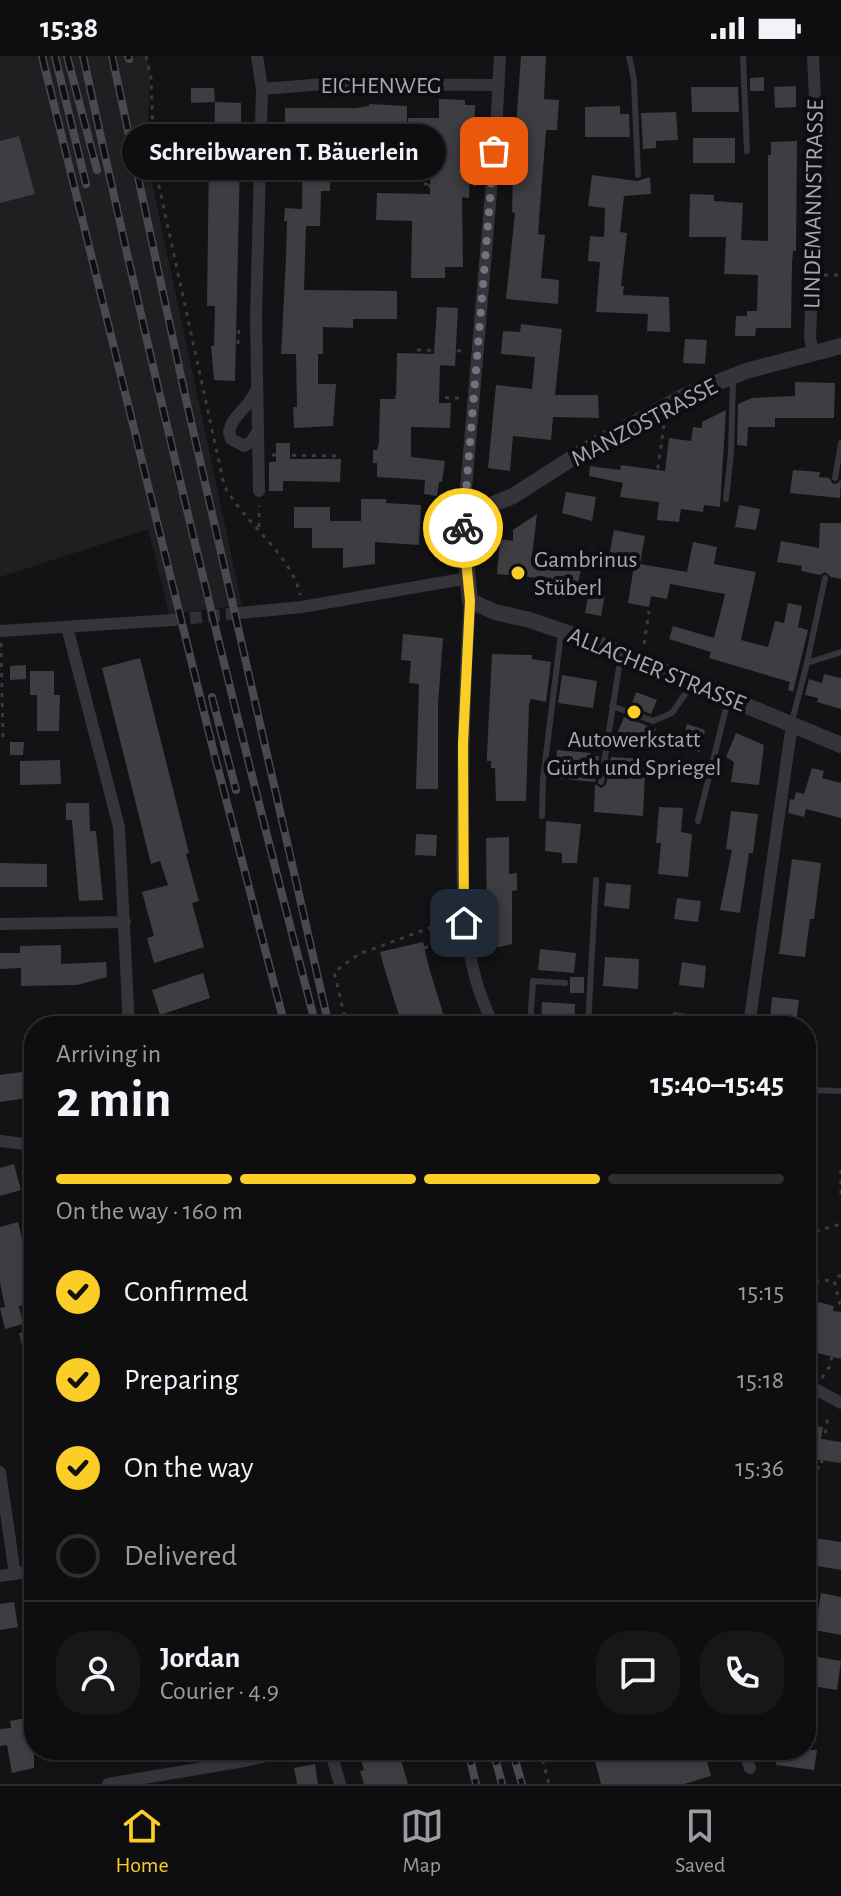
<!DOCTYPE html>
<html lang="en">
<head>
<meta charset="utf-8">
<style>
	body { margin:0; font-family:"Alegreya Sans",sans-serif; background:#171719; color:#f1f3f6; height:100vh; display:flex; flex-direction:column; font-size:30px; white-space:nowrap }
	* { box-sizing:border-box; margin:0 }
	p { font-size:26px; color:#9b9c9f }
	.icon { flex:none; width:44px; height:44px; fill:none; stroke:currentColor; stroke-width:2; stroke-linecap:round; stroke-linejoin:round }
	.map { position:relative; flex:1; overflow:hidden }
	.panel { position:absolute; left:24px; top:960px; width:792px; height:744px; display:flex; flex-direction:column; background:#0e0e10; border-radius:32px; box-shadow:0 2px 6px #0004,0 0 0 2px #2e2e30 }
	.panel>* { flex:none }
	.pin { position:absolute; display:grid; place-items:center; width:68px; height:68px; color:#fff; margin:-34px; border-radius:16px; box-shadow:0 4px 12px #0006 }
	.courier { position:absolute; display:grid; place-items:center; width:80px; height:80px; margin:-40px; border:6px solid #face26; border-radius:50%; background:#fff; color:#222; box-shadow:0 2px 10px #0007 }
	.bubble { position:absolute; height:56px; border-radius:28px; background:#0e0e10; box-shadow:0 2px 6px #0004,0 0 0 2px #2e2e30; font-size:26px; font-weight:700; line-height:56px; text-align:center }
	.summary em { font-style:normal; font-weight:700 }
	.summary div { display:flex; flex-direction:column-reverse }
	.summary { display:flex; align-items:center; justify-content:space-between; height:136px; padding:0 32px }
	h1 { font-size:52px; font-weight:700; line-height:60px }
	.bar { display:grid; grid-template-columns:repeat(4,1fr); gap:12px 8px; align-content:center; height:96px; padding:0 32px }
	.bar i { height:10px; border-radius:6px; background:#2e2e30 }
	.bar .current { background:#face26 }
	.bar p { grid-column:span 4 }
	.line { display:flex; align-items:center; gap:20px; padding:0 32px; border-top:2px solid #2e2e30 }
	.line div { flex:1 }
	.round { display:grid; place-items:center; flex:none; width:84px; height:84px; border-radius:32px; background:#171719 }
	ol { padding:0 32px; list-style:none }
	li { display:flex; align-items:center; gap:24px; height:88px }
	li p { margin-inline-start:auto }
	li .icon { padding:8px; border-radius:50%; background:#face26; color:#111; stroke-width:4 }
	li:last-child { color:#9b9c9f }
	li i { width:44px; height:44px; border:4px solid #2e2e30; border-radius:50% }
	.status { display:flex; justify-content:space-between; align-items:center; height:56px; padding:0 40px; background:#0e0e10; direction:ltr }
	.status svg { height:22px; fill:currentColor }
	.tab-bar { display:flex; justify-content:space-around; align-items:center; height:112px; border-top:2px solid #2e2e30; background:#0e0e10; font-size:22px; color:#9b9c9f }
	.tab-bar a { display:grid; justify-items:center; gap:4px }
	.tab-bar .current { color:#face26 }
	.map>svg:first-child { display:block }
	.built { fill:#1f1f22 }
	.building { fill:#3d3d42 }
	.lines { fill:none; stroke-linecap:round; stroke-linejoin:round }
	.minor-tunnel { stroke:#303135; stroke-width:12; stroke-dasharray:12 6; stroke-linecap:butt }
	.path { stroke:#3a3b41; stroke-width:3; stroke-dasharray:4 6; stroke-linecap:butt }
	.service { stroke:#34343a; stroke-width:6 }
	.minor { stroke:#34343a; stroke-width:12 }
	.tertiary { stroke:#34343a; stroke-width:16 }
	.rail-casing { stroke:#494a51; stroke-width:8 }
	.rail { stroke:#0e0e10; stroke-width:5; stroke-dasharray:15; stroke-linecap:butt }
	.done { stroke:#71737e; stroke-width:8; stroke-dasharray:0 14.4 }
	.route { stroke:#face26; stroke-width:10 }
	.poi-dot { fill:#face26; stroke:#0e0e10; stroke-width:3 }
	.labels { text-anchor:middle; stroke-width:8; stroke-linejoin:round; paint-order:stroke }
	.street-label { font-size:24px; fill:#a4a7b6; stroke:#0e0e10 }
	.poi-label { font-size:24px; fill:#a4a7b6; stroke:#0e0e10; text-anchor:start }
</style>
</head>
<body>
<div class="status"><b>15:38</b><svg viewBox="0 0 49 12"><path d="M0 12V9h3v3zM5 12V6h3v6zM10 12V3h3v9zM15 12V0h3v12zM26 1h20v11H26zM47 4h2v5h-2z"/></svg></div>
<div class="map">
<svg width="841" height="1728" viewBox="0 0 841 1728">
	<rect width="100%" height="100%" fill="#131315"/>
	<!-- built -->
	<path class="built" d="M0,0h146l4,14 -3,89 95,446 -73,9 -21,-85 -148,48z"/>
	<!-- building -->
	<path class="building" d="M521,0h25l-2,43 15,1 -2,30h-11l-8,104 7,1 -4,43 18,2 -1,24 -52,-5 9,-86 -3,-1 1,-43z
		M764,21v14h-14v-13z
		M796,30v21l-21,1 -1,-21z
		M691,31h47l1,25h-47z
		M191,32h23l1,14 -24,1z
		M439,43l26,1v5h10l-2,68h-3l-1,25 -7,-1 1,70h-18v11h-34l1,-57 -36,-1 1,-27 53,1 1,-57 -24,-1 1,-18h31z
		M215,46l26,1v27h-8l-1,29h8l-5,222 -21,-1 -3,-34h3l1,-40h-8l2,-154h5z
		M369,48l38,2v23h-76l-1,62h-9l-1,35h-14l-2,64 93,1v28h-44v9l-30,-1v27h-5v30h18l-3,42 -39,2 -1,-21h4l-1,-53h-15l5,-96 1,-37h-3l1,-13 17,1 1,-80h-18v-21h71l13,-2z
		M620,50v8h9l1,23h-45v-30z
		M676,56l2,28 -22,1v7l-13,1 -2,-36z
		M19,80l16,58 -35,9v-62z
		M693,82h42v25h-42z
		M797,85l-1,110h-3l-1,12 -1,65h-35l-1,8h-20l1,-20h11v-5h10l1,-36 -34,-1 2,-37h-37l1,-43 24,1v6l29,2 -2,37 27,1v-86h3v-13z
		M592,119l45,6 13,-4 1,17 -27,2 -4,36 7,1 -6,53h3l-1,9 46,2 1,35 -23,-1 1,-17 -52,-2 4,-50 -12,-1 2,-25 14,1 1,-29 -17,-2z
		M437,251l21,1 -3,58 -15,-1 -1,38h12l-1,25 -39,-1v30l34,4 -3,21h-3l-2,14 -13,-2 1,-14 -48,-3v-14h-4v-13h4l2,-8 1,-43h16l1,-46 37,1z
		M521,268l41,5 -7,66h43l1,23 -46,-1 -2,23 -38,-4 -3,35 -22,-3 8,-83 36,4 3,-32 -34,-3 2,-23 17,1z
		M685,283l22,1 -2,24 -22,-1z
		M795,326l40,1 -1,35h-59v9h-27l-1,19 -10,-1 1,-41 14,-6 43,-2z
		M726,354l-6,97 -16,-2 -1,7 -22,-3 -2,13 -22,-2 2,-18 -39,-5 3,-14 -34,-7 1,-10 30,4 1,-5 44,6 4,-33 22,3 2,-14 9,1v-6z
		M276,387h14v16h51l-1,23 -57,-1v10h-14v-29h7z
		M793,414l27,2 -1,5 10,1 4,6 5,-1 3,-4 -1,19 -50,-5z
		M566,436l30,5 -4,24 -30,-8z
		M361,443h25v4l35,2 -2,40 -44,-3v22l-32,4v-20h-31v-20h-18v-21h36v14h31z
		M739,449l21,4 -4,21 -21,-3z
		M537,458l-6,51 27,4 3,-14 22,5 -8,36 -39,-6 2,-12 -41,-4 3,-35 13,2v-11z
		M820,467h21v56l-10,-2 -6,-5 -5,3 -19,-4 1,-5 -25,-4 4,-21 38,7z
		M614,474l31,6 -5,28 47,8 6,-30 24,5 -3,17 42,8 -15,68 27,7 7,-26 9,2 4,-20 14,3 -4,21 10,3 -15,62 -5,-2 2,-8 -81,-24 2,-6 -42,-13 4,-13 41,12 11,-44 -55,-10 -3,15 -16,-3 -2,11 -21,-4 6,-37 -26,-5z
		M589,536l16,3 -4,21 -16,-3z
		M403,578l40,4 -5,66v85h-22l3,-105 -10,-1 2,-22 -10,-1z
		M492,598l40,1v4l19,3 -5,40 -15,-3 -2,5 -3,97h-30l-1,-33h-4v-7h-4v-7z
		M140,602l49,195 -3,1 13,47 -7,2 12,44 -50,16 -7,-25 7,-2 -12,-44 26,-7 -8,-24 -9,3 -49,-196z
		M26,609v14l-16,1v-14z
		M30,615h24v24h6l-1,36h-22v-36h-7z
		M824,618l17,4v31l-24,-7 1,-4 -13,-3 4,-16 13,4z
		M562,619l35,6 -4,27 -35,-5z
		M636,636l21,8 -6,14 -20,-8z
		M624,661l32,12 -8,16 -31,-11z
		M687,668l18,6 -5,22 -19,-5z
		M736,677l28,12 -5,40 -28,-3 3,-20 -8,-5z
		M10,686h14l-1,13h-13z
		M557,694l34,3v3h8l-4,26 -40,-4z
		M611,701l51,3 -2,14 -15,-1 -2,43 -49,-4 1,-28 6,4 5,-3z
		M60,704l1,24 -41,1v-24z
		M812,712l12,3 -2,7 19,5v35l-35,-9 -2,8 -16,-4 2,-14 4,1 2,-8 8,2z
		M66,747h23l1,28h6l7,69 -24,1 -7,-81h-6z
		M659,751l24,1 -2,24 11,2 -4,43 -30,-3 3,-31h-5z
		M731,755l27,3 -5,39h-4l-9,60 -20,-3 12,-60 -6,-1z
		M546,765l35,3 -4,39h-15v-10l-17,-2z
		M416,778l21,1 -1,21 -21,-1z
		M509,781v37l8,-1v17l-5,1v53l-13,3 -6,-3 -1,-12 -5,1 -1,-95z
		M792,803l29,4 -7,56h-4l-5,38 -26,-3z
		M0,807l47,1v23h-47z
		M606,827l25,2 -2,24 -25,-3z
		M677,842l24,3 -3,21 -24,-3z
		M423,886l7,29 17,55h-21l-2,-7 -22,6 -18,-58 -4,-15z
		M61,889v19l45,-2 1,15 -30,8 -56,1v-18l-21,1v-16h20v-7z
		M540,893l36,4 -2,20 -36,-3z
		M605,901l34,2 -1,30 -35,-3z
		M682,906l24,4 -2,22 -25,-3z
		M203,917l7,25 -50,17 -8,-25z
		M570,921h14v16h-14z
		M772,941l27,3 -3,23 -26,-3z
		M542,946l33,2 -1,22h-33z
		M673,956l38,6v8h-40z
		M29,1015l1,9h4v17l-34,5v-27z
		M14,1108l7,26 -21,6v-28z
		M18,1166l13,51h3v30l-15,3 4,18 -18,5 -5,-21 5,-1 -5,-24v-56z
		M806,1243l28,7 -1,5 8,1v47l-35,-9z
		M34,1274v44l-5,1 -10,-42z
		M806,1369l17,2 -2,12 20,3v21l-35,-5z
		M815,1482l26,4v28l-30,-5z
		M821,1537l20,4v38l-26,-5z
		M14,1546l4,25 -18,3v-26z
		M806,1599l35,6 -4,29 -31,-5z
		M34,1660v52l-22,5 -5,-28 -7,1v-17l11,-1 -1,-7z
		M358,1694h40l10,34h-44l-4,-13 4,-1z
		M633,1694h71l7,26 -27,8h-83l-6,-23z
		M778,1694h39l-3,20 -38,-5z
		M315,1708l3,20h-21l-3,-16z"/>
	<g class="lines">
		<!-- minor-tunnel -->
		<path class="minor-tunnel" d="M172,564l68,-7"/>
		<!-- path -->
		<path class="path" d="M146,0l5,22 3,85 70,322c18,36 69,71 76,110
			M274,77h29
			M424,128l52,1
			M430,128v12
			M440,129l1,12
			M451,141v-12
			M824,219h17
			M238,288l1,-16h4
			M417,294l48,1
			M395,341l64,1
			M664,369l-8,56 21,3 -1,13
			M272,399l68,1
			M259,471v-21
			M1,587l2,96
			M644,588l5,-33
			M424,892l31,-9
			M347,970l-13,-54 25,-18 92,-34
			M841,1114v25
			M806,1178l35,-10
			M841,1219l-7,5 7,29
			M806,1221l8,4 20,-1
			M822,1322l8,-12 7,-37 4,1
			M806,1410l15,2 7,-54
			M540,1694l9,34"/>
		<!-- service -->
		<path class="service" d="M629,0l5,24 4,95
			M743,0l4,95
			M835,422l6,-35
			M726,443l5,-46 2,-73
			M807,607l18,-85
			M612,650l41,15 19,-8 20,-29
			M792,665l15,-58 34,-11
			M601,726l20,-127
			M542,760l1,-37 18,-146
			M698,765l30,-121
			M530,970l3,-45 32,2
			M588,970l8,-146
			M806,1034l35,1"/>
		<!-- minor -->
		<path class="minor" d="M257,0l5,33 -6,228 3,174
			M262,33l62,-5 175,1
			M813,295l-3,-13 7,-196 -4,-86
			M255,336c-6,16 -23,23 -26,40l2,7 13,7 7,-4 5,-8
			M463,469l33,-392 4,-77
			M470,545c-5,69 -7,139 -7,209 -1,74 -4,148 31,216
			M240,557l62,-6 166,-29
			M67,571l52,200 10,199
			M0,575l172,-11
			M0,868l125,-2
			M749,970l43,-302
			M0,1085l34,4
			M806,1328l35,19
			M0,1416l15,102
			M0,1520l34,-5
			M330,1694l10,34
			M744,1694l6,18
			M108,1728l137,-23 46,-11"/>
		<!-- tertiary -->
		<path class="tertiary" d="M841,290l-95,25 -60,24 -101,55 -72,46 -39,16 -11,17 7,72 25,11 35,8 61,21 250,104"/>
		<defs>
			<path id="rail" d="M42,0l172,697 71,273
				M55,0l31,128
				M67,0l30,114
				M83,0c71,325 149,648 233,970
				M112,0l73,339 144,631
				M128,0l1,3
				M212,641l24,93
				M468,1694l8,34
				M493,1694l9,34
				M512,1694l10,34"/>
		</defs>
		<!-- rail casing -->
		<use href="#rail" class="rail-casing"/>
		<!-- rail -->
		<use href="#rail" class="rail"/>
	</g>
	<g class="lines">
		<!-- done -->
		<path class="done" d="M463,472l31,-377"/>
		<!-- route -->
		<path class="route" d="M463,472l7,73 -7,143 1,179"/>
	</g>
	<!-- markers -->
	<g class="poi-dot">
		<circle cx="518" cy="517" r="8"/>
		<circle cx="634" cy="656" r="8"/>
	</g>
	<g class="labels">
		<!-- street labels -->
		<g class="street-label">
			<text x="381" y="37">EICHENWEG</text>
			<text transform="translate(813 148) rotate(-89)" y="8">LINDEMANNSTRASSE</text>
			<text transform="translate(644 366) rotate(-28)" y="8">MANZOSTRASSE</text>
			<text transform="translate(657 613) rotate(22)" y="8">ALLACHER STRASSE</text>
		</g>
		<!-- poi labels -->
		<g class="poi-label">
			<text x="534" y="511">Gambrinus<tspan x="534" dy="28">Stüberl</tspan></text>
			<text x="634" y="691" text-anchor="middle">Autowerkstatt<tspan x="634" dy="28">Gürth und Spriegel</tspan></text>
		</g>
	</g>
</svg>
<div class="pin" style="left:494px;top:95px;background:#ea580c"><svg class="icon" aria-label="bag" viewBox="0 0 24 24"><path d="M5 8h14l-1 12H6zM9 8a3 3 0 0 1 6 0"/></svg></div>
<div class="pin" style="left:464px;top:867px;background:#1f2937"><svg class="icon" aria-label="home" viewBox="0 0 24 24"><path d="M3 11l9-7 9 7M6 9v11h12V9"/></svg></div>
<div class="courier" style="left:463px;top:472px"><svg class="icon" aria-label="bike" viewBox="0 0 24 24"><circle cx="6" cy="16" r="4"/><circle cx="18" cy="16" r="4"/><path d="M6 16l4-8h5l3 8M10 8l3 8H6M13 5h3"/></svg></div>
<div class="bubble" style="left:122px;top:68px;width:324px">Schreibwaren T. Bäuerlein</div>
<section class="panel">
<div class="summary"><div><h1>2 min</h1><p>Arriving in</p></div><em>15:40–15:45</em></div>
<div class="bar"><i class="current"></i><i class="current"></i><i class="current"></i><i></i><p>On the way · 160 m</p></div>
<ol>
<li><svg class="icon" aria-label="check" viewBox="0 0 24 24"><path d="M5 12l5 5 9-10"/></svg>Confirmed<p>15:15</p></li>
<li><svg class="icon" aria-label="check" viewBox="0 0 24 24"><path d="M5 12l5 5 9-10"/></svg>Preparing<p>15:18</p></li>
<li><svg class="icon" aria-label="check" viewBox="0 0 24 24"><path d="M5 12l5 5 9-10"/></svg>On the way<p>15:36</p></li>
<li><i></i>Delivered</li>
</ol>
<div class="line" style="height:144px"><a class="round"><svg class="icon" aria-label="person" viewBox="0 0 24 24"><circle cx="12" cy="8" r="4"/><path d="M4 21q1-7 8-7t8 7"/></svg></a><div><b>Jordan</b><p>Courier · 4.9</p></div><a class="round"><svg class="icon" aria-label="chat" viewBox="0 0 24 24"><path d="M4 5h16v11H9l-5 4z"/></svg></a><a class="round"><svg class="icon" aria-label="phone" viewBox="0 0 24 24"><path d="M5 4h4l2 5-3 2q2 4 5 5l2-3 5 2v4C11 20 4 13 5 4z"/></svg></a></div>
</section>
</div>
<nav class="tab-bar">
<a class="current"><svg class="icon" aria-label="home" viewBox="0 0 24 24"><path d="M3 11l9-7 9 7M6 9v11h12V9"/></svg>Home</a>
<a><svg class="icon" aria-label="map" viewBox="0 0 24 24"><path d="M3 6l6-2 6 2 6-2v14l-6 2-6-2-6 2zM9 4v14M15 6v14"/></svg>Map</a>
<a><svg class="icon" aria-label="saved" viewBox="0 0 24 24"><path d="M7 4h10v16l-5-4-5 4z"/></svg>Saved</a>
</nav>
</body>
</html>
